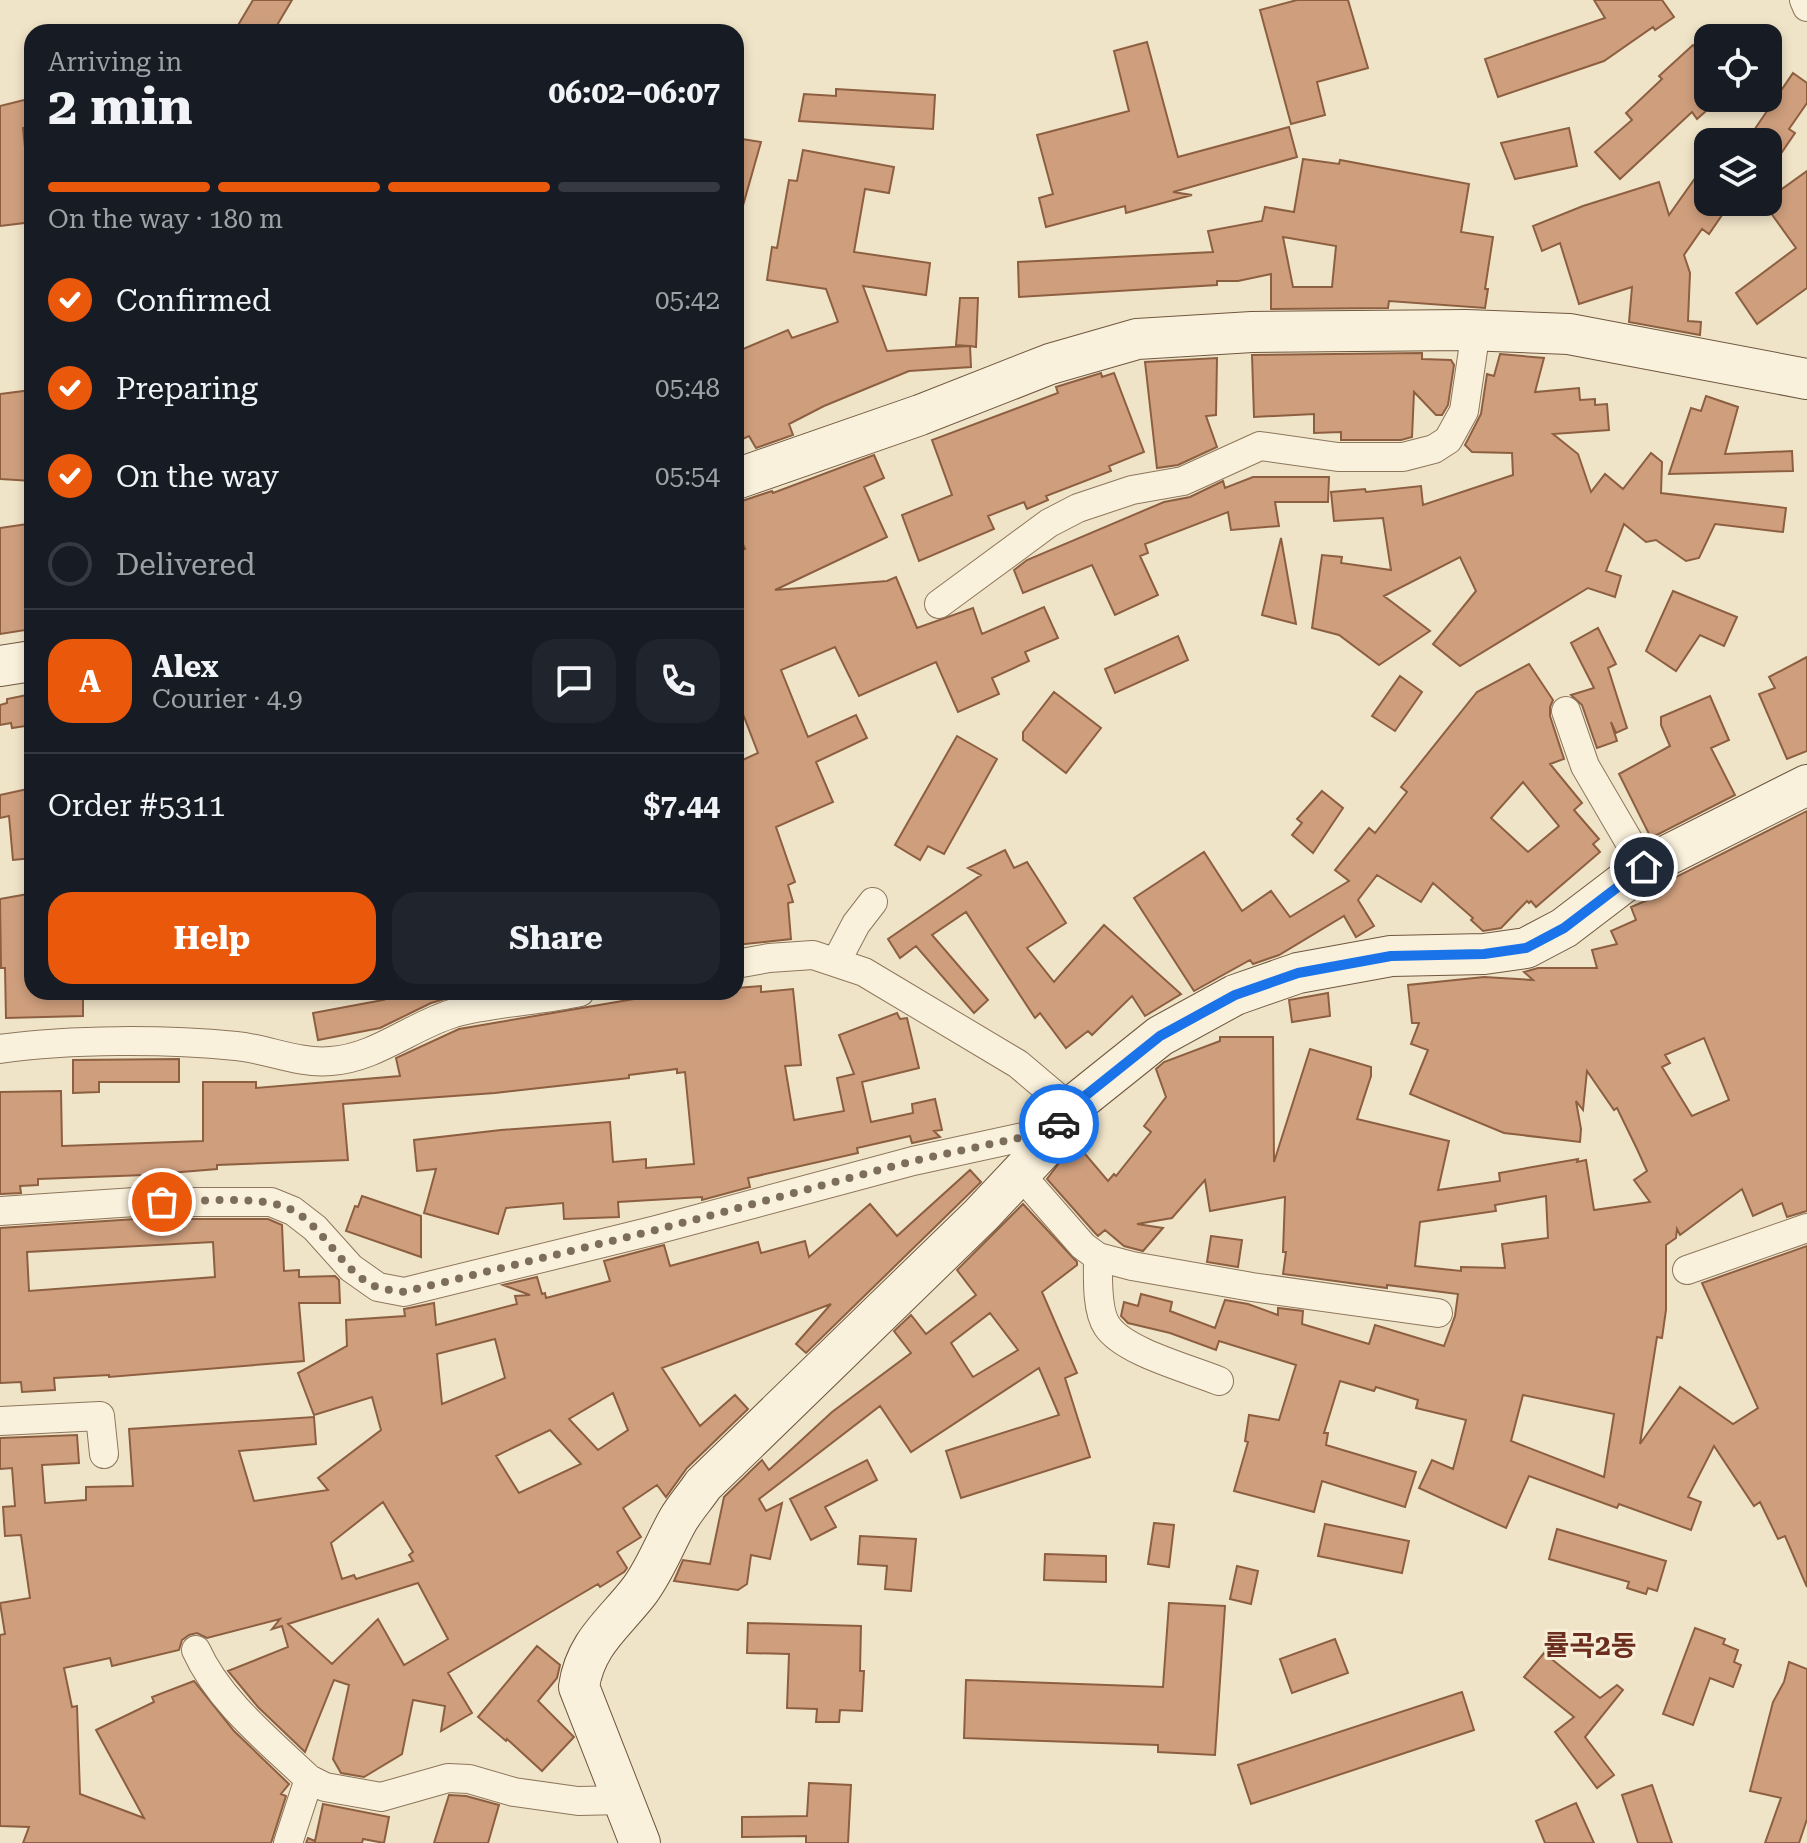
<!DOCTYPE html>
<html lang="en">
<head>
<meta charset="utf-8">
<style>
	body { margin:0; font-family:"Roboto Serif","Noto Sans KR",serif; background:#20242c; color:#f1f3f6; height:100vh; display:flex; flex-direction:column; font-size:30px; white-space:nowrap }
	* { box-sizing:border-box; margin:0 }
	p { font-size:26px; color:#9ea1a6 }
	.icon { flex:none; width:44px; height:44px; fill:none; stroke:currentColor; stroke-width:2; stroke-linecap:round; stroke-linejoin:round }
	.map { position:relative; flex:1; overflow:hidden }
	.drawer { position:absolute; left:24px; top:24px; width:720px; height:976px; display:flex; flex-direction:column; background:#171b24; border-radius:24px; box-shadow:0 4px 12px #0003 }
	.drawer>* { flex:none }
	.fabs { position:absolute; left:1694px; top:24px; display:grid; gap:16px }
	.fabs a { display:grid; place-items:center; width:88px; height:88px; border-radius:16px; background:#171b24; box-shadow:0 4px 12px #0003; font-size:40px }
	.pin { position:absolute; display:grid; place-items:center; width:68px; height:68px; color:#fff; margin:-34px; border:4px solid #fff; border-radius:50%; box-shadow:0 2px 8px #0007 }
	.courier { position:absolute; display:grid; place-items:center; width:80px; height:80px; margin:-40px; border:6px solid #1a73e8; border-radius:50%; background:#fff; color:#222; box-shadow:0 2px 10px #0007 }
	.headline em { font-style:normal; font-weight:700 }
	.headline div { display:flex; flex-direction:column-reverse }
	.headline { display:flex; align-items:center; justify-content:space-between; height:136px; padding:0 24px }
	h1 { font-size:52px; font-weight:700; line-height:60px }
	.bar { display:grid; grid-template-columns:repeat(4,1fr); gap:12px 8px; align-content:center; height:96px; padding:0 24px }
	.bar i { height:10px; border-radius:6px; background:#363941 }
	.bar .current { background:#ea580c }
	.bar p { grid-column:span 4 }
	.line { display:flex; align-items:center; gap:20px; padding:0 24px; border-top:2px solid #363941 }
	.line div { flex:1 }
	.round { display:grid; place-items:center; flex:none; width:84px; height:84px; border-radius:24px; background:#20242c }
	ol { padding:0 24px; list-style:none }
	li { display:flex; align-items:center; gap:24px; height:88px }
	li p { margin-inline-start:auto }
	li .icon { padding:8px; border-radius:50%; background:#ea580c; color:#fff; stroke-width:4 }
	li:last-child { color:#9ea1a6 }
	li i { width:44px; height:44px; border:4px solid #363941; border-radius:50% }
	.cta { display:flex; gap:16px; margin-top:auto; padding:16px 24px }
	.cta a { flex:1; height:92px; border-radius:24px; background:#ea580c; color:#fff; font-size:32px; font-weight:700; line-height:92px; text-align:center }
	.cta a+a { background:#20242c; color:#f1f3f6 }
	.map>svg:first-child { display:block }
	.building { fill:#cf9f7d; stroke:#8d5f41; stroke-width:2; fill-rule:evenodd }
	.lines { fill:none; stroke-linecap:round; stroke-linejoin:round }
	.street-casing { stroke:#8d765c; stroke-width:30 }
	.secondary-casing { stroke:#6f573f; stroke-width:42 }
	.street { stroke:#faf1dc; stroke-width:28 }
	.secondary { stroke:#faf1dc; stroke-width:40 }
	.done { stroke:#7c6e5b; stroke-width:8; stroke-dasharray:0 14.4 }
	.route { stroke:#1a73e8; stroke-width:10 }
	.labels { text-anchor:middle; stroke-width:6; stroke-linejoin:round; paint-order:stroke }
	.quarter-label { font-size:28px; font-weight:bold; fill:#6b2e1e; stroke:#f7eed8 }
</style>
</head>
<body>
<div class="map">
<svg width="1807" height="1843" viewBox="0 0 1807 1843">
	<rect width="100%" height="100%" fill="#f0e4c8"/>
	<!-- building -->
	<path class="building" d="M253,0h39l-19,32h-39z
		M1297,0h51l20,68 -51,14 8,33 -34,9 -31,-114z
		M1594,0h68l12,17 -19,13 -2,-3 -49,34 -106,36 -13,-38 120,-41z
		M1708,38v60h7v5l-18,16 -5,-7 -72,67 -25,-27 37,-32 -6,-7 36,-34 -3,-3 34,-31 3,4z
		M1147,42l31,115 111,-30 8,30 -124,35 19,3 -66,18 -1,-7 -79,21 -7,-29 14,-4 -16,-59 92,-24 -15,-60z
		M1793,73l14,10v20l-18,26 6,4 -13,19 -14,-10h-22z
		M836,89l99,6 -2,34 -134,-8 5,-27 32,2z
		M32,98v28l-9,2 5,49h4v45l-32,4v-120z
		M1569,128l8,38 -62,13 -14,-36z
		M736,138l25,4 -19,67 -6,-1z
		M803,150l91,17 -5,26 -24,-4 -11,63 76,11 -4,32 -63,-9 24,65 82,-5 -13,-1 4,-47h18l-2,49 -6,-1 1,21 -62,4 -85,35 -35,18 4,11 -37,13 -7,-12 -13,6v-90l52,-22 4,8 46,-16 -12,-33 -59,-9 5,-33 5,1 12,-68 8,1z
		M1303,159l36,5 1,-4 129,24 -8,48 32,5 -8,52h3l-3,19 -96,-7 -1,7 -117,1v-35l-33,7h-21v4l-198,12 -1,-35 195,-10 -5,-21 54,-10 3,-14 29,5zM1283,237l53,9 -4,41h-39z
		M1708,160v42h23l-22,32 -7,-5 -18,26 6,18 -2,48 13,1 -1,13 -71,-13 3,-35 -53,17 -19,-61 -18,8 -9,-25 50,-20 76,-24 10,33z
		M1807,171v117l-50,36 -21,-31 60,-45 -28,-39v-10z
		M1422,353v6l29,1 3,5 -6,40 -6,10h-6l-22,-23 -2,45 -11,3h-60v-8l-27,1v-19l-60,3 -2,-62z
		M1500,354l44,4 -9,34 44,-4 1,12 15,-1v6l12,-1 2,26 -56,4 25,20 13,38 14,-18 18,15 28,-36 11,9 -1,31 125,15 -3,24 -68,-8 -16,34 -13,3 -30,-21 -10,2 -22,-18 -18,47 15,5 -6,21 -27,-9 -128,78 -27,-22 43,-53 -16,-34 -76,39 46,35 -51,34 -40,-30 -27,-7 10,-73 20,2 -1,6 50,7 -8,-52 -49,3 -3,-29 34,-3 1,3 55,-6 2,19 90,-30 -1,-22 -40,-1 -7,-7 16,-31 6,-40 7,2z
		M1217,358l-1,57 -10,1 11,31 -39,18 -21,3 -12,-106z
		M1101,373l1,4 12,-4 30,79 -35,14 2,5 -65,25 2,4 -21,9 -3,-7 -36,14 6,13 -75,32 -17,-46 50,-20 -20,-55 126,-47 -2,-6z
		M32,390v91l-32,-2v-85z
		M1706,396l32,11 -13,47 67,-3 1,20 -124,3 22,-66 10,3z
		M874,455l10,23 -20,9 23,50 -112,53 112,-9 9,-4 21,51 56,-20 9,26 62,-27 14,31 -33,14 4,9 -37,17 7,16 -41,18 -22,-50 -77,34 -24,-49 -54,23 27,67 48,-22 11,23 -51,24 17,40 -57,25 19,55 -7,3 5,17 -5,1 3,36 -55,6v-182l22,-10 -22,-57v-144l9,-3 -9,-21v-25l36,-12 1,2z
		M1253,477h76l-1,25h-53l4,24 -48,4 -3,-18 -83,32 3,9 -8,3 18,39 -43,20 -23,-50 -69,28 -9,-23 13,-10 137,-58 26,-5 33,-16 2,7z
		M28,524l4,29v76l-32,5v-106z
		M1281,538l15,86 -34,-9z
		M1673,591l64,26 -13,29 -24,-11 -24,36 -30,-20z
		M1598,628l18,36 -8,4 19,60 -11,5 -5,-11 6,19 -20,7 -15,-43 -11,-10 23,-7 -23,-45z
		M1178,636l10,24 -73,33 -10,-24z
		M1807,657v94l-20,8 -28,-65 16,-6 -6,-11z
		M1529,664l24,36 -3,7v9l14,43 -14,5 32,39 -8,7 25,29 -6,5 7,8 -64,55 -5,-6 -2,2 -2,-2 -26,27 -18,3 -12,-11 2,-2 -40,-35 -12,19 -44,-27 -19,25 16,26 -18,11 -12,-21 -65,39 -26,9 -3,-4 -56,31 -60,-93 70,-46 38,59 29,-20 19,26 59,-36 -14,-11 34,-42 6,5 32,-41 -6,-5 76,-95zM1523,782l36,44 -31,26 -37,-34z
		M1400,676l22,16 -27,39 -23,-15z
		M1054,692l47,36 -35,45 -43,-33v-8z
		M32,694v31l-20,3 -1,-5 -11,2v-20l7,-2v-4z
		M1710,696l19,44 -18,8 24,47 -84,43 -32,-64 51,-28 -9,-21v-8z
		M957,736l40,23 -53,95 -16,-8 -8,14 -25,-15z
		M32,788v70l-19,2 -4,-44 -9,2v-23z
		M1322,791l21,17 -30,45 -21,-18 10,-12 -5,-4z
		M1807,811v400l-20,6 -5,-14 -29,13 -11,-27 -62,46 -3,-6 -1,9 -10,7v65l-4,28 -5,-1 -17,107 40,-57 53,37 25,-16 -56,-125 105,-37v341l-22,-51 -7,3 -18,-37 -6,4 -40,-60 -26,51 13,5 -10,28 -72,-26 -2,4 -88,-32 -23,52 -87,-40 13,-28 21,9 13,-49 -50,-12 2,-8 -42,-13 -2,4 -34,-10 -16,52h4l-2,12 90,27 -11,35 -83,-26 -8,31 -80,-21 14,-49 -3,-1 4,-26 30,5 17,-55 -77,-24 -3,9 -46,-17 -42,-10 -7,-7 3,-14 14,4 3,-12 31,8 -2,9 45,17 10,-28 23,4 30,11v-7l25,3 -1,13 67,20 6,-19 69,21 11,-30 3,-22 -71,-9v3l-104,-14 3,-22h-3l2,-55 -75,14 -5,-31 -33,38 -35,6 26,4 -20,23 -19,-5 -19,-16 -7,6 -3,-3 -48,-54 28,-37 33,39 6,-7 2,2 35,-44 -7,-6 22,-29 -10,-28 8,-7 56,-21v-4h53l1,125 36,-113 61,18v9l-14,43 92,22 -11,49 62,-9 -1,-8 79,-14 -1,3 9,-2 8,50 56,-8 -16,-22 13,-9 -10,-22 -20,-41 -3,2 -27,-39 -4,39 -7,-9 5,28 -1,13 -76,-9 -94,-39 18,-44 -17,-6 8,-21h-7l-4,-38 76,-8 49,3 -9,-8 14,-4h59l-5,-18 25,-6 -6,-13 25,-11 -5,-13 19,-8 -3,-6 9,-6zM1704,1038l25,62 -37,16 -30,-49 8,-4 -5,-8zM1546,1196l2,42 -46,6 3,24 -44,-1v4l-46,-5 5,-44 76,-11 -1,-6zM1523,1395l91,19 -10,63 -93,-36z
		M1005,850l9,18 13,-6 39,61 -39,25 27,34 50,-57 77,69 -36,22 -13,-20 -40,39 -4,-4 -22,17 -26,-35 -5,5 -69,-106 -34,23 56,65 -14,13 -58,-67 -16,12 -12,-19 93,-64 -13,-7z
		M28,894l4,25v73h51v24l-77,2 -1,-50h-4l-1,-69z
		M761,986v6l32,-3 8,76 -16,1 9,54 50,-9 -7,-33 17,-4 -15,-39 58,-22 3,6 7,-1 12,50 -57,14 9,40 42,-9 -1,-9 23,-5 7,31 -8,1 6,6 -28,6 -2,-7 -53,12 1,5 -110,25 2,9 -48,13v-3l-84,5 1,15 -55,2 -1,-16 -57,5 -8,26 -74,-21 12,-44 -19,2 -3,-31 87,-10 109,-8 3,40 33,-3v9l48,-4 -9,-92 -8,1v-4l-48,6v3l-134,15 -152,11 5,56 -131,5v4l-72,6 -107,4v6l-18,1 1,7 -21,1v-102l61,-1 1,55 141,-5v-59h53v6l144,-12 -4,-18 63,-29 175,-30 47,-5v-2h55v-4z
		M407,992h62l-38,11 -51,25 -62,12 -5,-27 70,-13z
		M1328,993l2,23 -38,6 -3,-22z
		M179,1059v23h-80v10l-26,1v-33z
		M970,1170l11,12 -175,171 -10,-9 35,-40 -169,64 38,58 35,-31 13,14 -61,59 -21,29 -9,-12 -34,23 18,29 -24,15 10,16 -3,4 -24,15 -2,-3 -150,89 24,40 -31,18 4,-25 -32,-6 -11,54 -38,23 -23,-4 -8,-14 16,-74 -15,-5 -29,72 -47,-45 -30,-36 60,-24 -6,-21 -10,3 8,-10 -73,19 -10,-5 -8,2 -7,5 -3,10 -67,16 -2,-8 -46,10 8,39 5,-1 3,88 64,24 -48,-88 58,-28 -2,-5 42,-16 40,50 55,53 -8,10 5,2 -15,47h-248l6,-16 -29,-1v-191l5,-1 -5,-31 30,-5 -9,-63 -16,1 -2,-29 12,-1 -3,-38 -12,1v-31l77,-3 2,28 -37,2 3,38 41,-3v-13l47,-1 -4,-57 185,-12 2,27 -77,7 15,50 74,-11 -10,-12 63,-48 -9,-33 -58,18 -16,-42 49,-27 -1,-26 59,-4 -1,-7 30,-6 2,22 81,-21 -2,-8 15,-1 -27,-10 34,-8 5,17 3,-1 1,5 64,-17 -6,-20 60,-16 6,21 88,-24 3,11 44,-12 4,16 61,-53 27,32zM495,1339l10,39 -63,26 -5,-50zM613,1393l15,37 -30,20 -29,-31zM550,1430l31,34 -62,29 -23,-37zM383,1502l30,50 -4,3 4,6 -57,18 -2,-4 -12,4 -11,-36zM418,1583l30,56 -44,26 -26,-46 -46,45 -44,-40z
		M362,1196l59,20v41l-75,-26 9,-25 3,1z
		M1023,1204l54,58v3l-35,27 35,81 -12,5 25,79 -129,41 -15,-47 113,-36 -20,-47 -128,84 -31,-46 -121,93 7,12 16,-8 -12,56 -19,-4 -4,29 -9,6 -64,-9 9,-21 27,4 14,-67 38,-37 7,10 63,-58 79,-59 -17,-22 17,-16 15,19 50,-39 -19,-25zM990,1313l28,37 -45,27 -22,-34z
		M136,1219h132l14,6 2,46 15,-1v7l36,-1 4,4 1,23h-41l5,58 -195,16v-2l-55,3 1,12 -33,2 -1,-10 -21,1v-155zM213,1242l2,35 -186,14 -2,-39z
		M1211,1236l31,4 -4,27 -31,-5z
		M867,1460l10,20 -52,27 11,20 -25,13 -21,-41z
		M1154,1523l20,2 -5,42 -21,-3z
		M1325,1524l84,17 -7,32 -84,-17z
		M1557,1529l109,32 -9,30 -9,-3 -2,6 -19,-6 2,-6 -80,-23z
		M860,1536l56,3 -5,52 -26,-2 2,-23 -29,-2z
		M1045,1554l61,2v26l-62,-2z
		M1237,1566l21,5 -7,33 -21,-5z
		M1169,1603l56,3 -10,149 -57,-3v-7l-194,-7 2,-58 197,7z
		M748,1623l113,3 -1,45h4l-2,40 -22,-1 -1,12h-23l1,-13 -30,-1 2,-54 -42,-1z
		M1695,1628l30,11 -2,5 15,6 -4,12 7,3 -8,22 -23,-9 -17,47 -30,-11z
		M1335,1639l13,34 -56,20 -12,-34z
		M537,1646l23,19 -3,13 -19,23 36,36 -32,34 -35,-32 -1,2 -28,-24z
		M1544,1653l56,45 17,-13 6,5 -38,47 29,38 -17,13 -42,-56 19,-15 -50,-40z
		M1789,1662l18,7v150l-8,24h-34l16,-45 -31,-7 23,-89 11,-20z
		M1462,1692l12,38 -223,74 -13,-39z
		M809,1783l42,2 -3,58h-42v-7l-64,1v-20l65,-1z
		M1652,1785l20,58h-34l-16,-48z
		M449,1795l17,1 33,9 -11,38h-54z
		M1576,1803l18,40h-49l-9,-22z
		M323,1804l66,13 -5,26 -21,-4 -1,4h-56l2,-5 7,3z"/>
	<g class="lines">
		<defs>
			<path id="street" d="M1804,0l3,7
				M939,604l110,-81 29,-15 54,-18 51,-9 77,-35 78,11h65l31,-8 14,-9 16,-29 12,-81
				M1566,711l19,55 59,101
				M836,962l20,-38 17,-22
				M736,964l33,-6 44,-3 51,17 154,92 52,44
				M0,1049c71,-10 165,-10 236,-3 32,3 62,18 95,15 45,-3 80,-35 123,-48 41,-11 84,-12 126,-21
				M1020,1174l63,72 15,11 34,9 120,21 186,26
				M0,1211l135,-9h136l22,9 22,17 36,40 27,19 26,5 252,-62 257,-69 142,-31
				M1098,1257c0,18 -2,53 9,69 17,26 83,43 112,55
				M1687,1270l120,-42
				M0,1421l100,-5 4,38
				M196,1650c23,51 72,90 113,129l16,8 56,10 67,-19 21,1 45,13 64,9 46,-1
				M288,1843l21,-64"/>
			<path id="secondary" d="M736,479l184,-64 130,-51 87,-25 115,-7 214,-2 103,4 238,45
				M0,666l32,-5
				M640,1843l-61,-156c6,-44 36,-64 61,-97 16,-22 25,-47 38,-70 7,-12 17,-23 25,-35l278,-270 62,-66 27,-41 90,-72 75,-41 63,-22 93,-17 93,-2 42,-6 38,-20 80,-61 163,-82"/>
		</defs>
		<!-- street casing -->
		<use href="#street" class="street-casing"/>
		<!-- secondary casing -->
		<use href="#secondary" class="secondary-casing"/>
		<!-- street -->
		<use href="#street" class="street"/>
		<!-- secondary -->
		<use href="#secondary" class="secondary"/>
	</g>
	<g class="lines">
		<!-- done -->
		<path class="done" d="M162,1202c35,0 100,-8 130,8 34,18 50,64 87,78 8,2 17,2 25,4l252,-62 257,-69 142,-31 4,-6"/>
		<!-- route -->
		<path class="route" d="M1059,1124l11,-16 90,-72 75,-41 63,-22 93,-17 93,-2 42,-6 38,-20 80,-61"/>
	</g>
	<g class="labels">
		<!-- quarter labels -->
		<g class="quarter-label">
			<text x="1590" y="1655">률곡2동</text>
		</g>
	</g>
</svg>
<div class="fabs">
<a><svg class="icon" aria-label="locate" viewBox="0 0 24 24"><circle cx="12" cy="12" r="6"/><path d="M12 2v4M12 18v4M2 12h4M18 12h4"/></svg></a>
<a><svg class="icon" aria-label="layers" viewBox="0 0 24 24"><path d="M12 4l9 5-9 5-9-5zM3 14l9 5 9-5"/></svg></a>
</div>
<div class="pin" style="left:162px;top:1202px;background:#ea580c"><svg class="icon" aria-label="bag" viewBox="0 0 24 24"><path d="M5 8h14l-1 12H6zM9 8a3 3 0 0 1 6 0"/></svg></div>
<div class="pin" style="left:1644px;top:867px;background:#1f2937"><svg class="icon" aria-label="home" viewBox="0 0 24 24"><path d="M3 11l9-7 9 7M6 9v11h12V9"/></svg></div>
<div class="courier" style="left:1059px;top:1124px"><svg class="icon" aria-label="car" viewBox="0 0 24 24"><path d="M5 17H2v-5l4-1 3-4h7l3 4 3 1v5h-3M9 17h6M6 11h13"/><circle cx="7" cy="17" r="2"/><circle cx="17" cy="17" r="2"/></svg></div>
<section class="drawer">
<div class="headline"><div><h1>2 min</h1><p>Arriving in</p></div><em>06:02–06:07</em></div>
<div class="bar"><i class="current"></i><i class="current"></i><i class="current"></i><i></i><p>On the way · 180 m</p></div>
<ol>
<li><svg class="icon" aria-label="check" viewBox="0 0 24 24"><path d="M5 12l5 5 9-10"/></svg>Confirmed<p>05:42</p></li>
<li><svg class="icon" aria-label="check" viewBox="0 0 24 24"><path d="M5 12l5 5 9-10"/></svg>Preparing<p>05:48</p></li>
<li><svg class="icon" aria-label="check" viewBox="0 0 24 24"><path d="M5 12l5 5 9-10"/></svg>On the way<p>05:54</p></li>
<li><i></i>Delivered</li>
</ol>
<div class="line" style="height:144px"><b class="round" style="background:#ea580c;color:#fff">A</b><div><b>Alex</b><p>Courier · 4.9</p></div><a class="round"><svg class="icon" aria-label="chat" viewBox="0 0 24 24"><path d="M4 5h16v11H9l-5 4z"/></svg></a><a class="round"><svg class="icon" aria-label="phone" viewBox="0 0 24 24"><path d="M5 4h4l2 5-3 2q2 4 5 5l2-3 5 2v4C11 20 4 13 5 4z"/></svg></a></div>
<div class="line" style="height:104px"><div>Order #5311</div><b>$7.44</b></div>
<div class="cta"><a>Help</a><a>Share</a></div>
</section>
</div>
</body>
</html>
